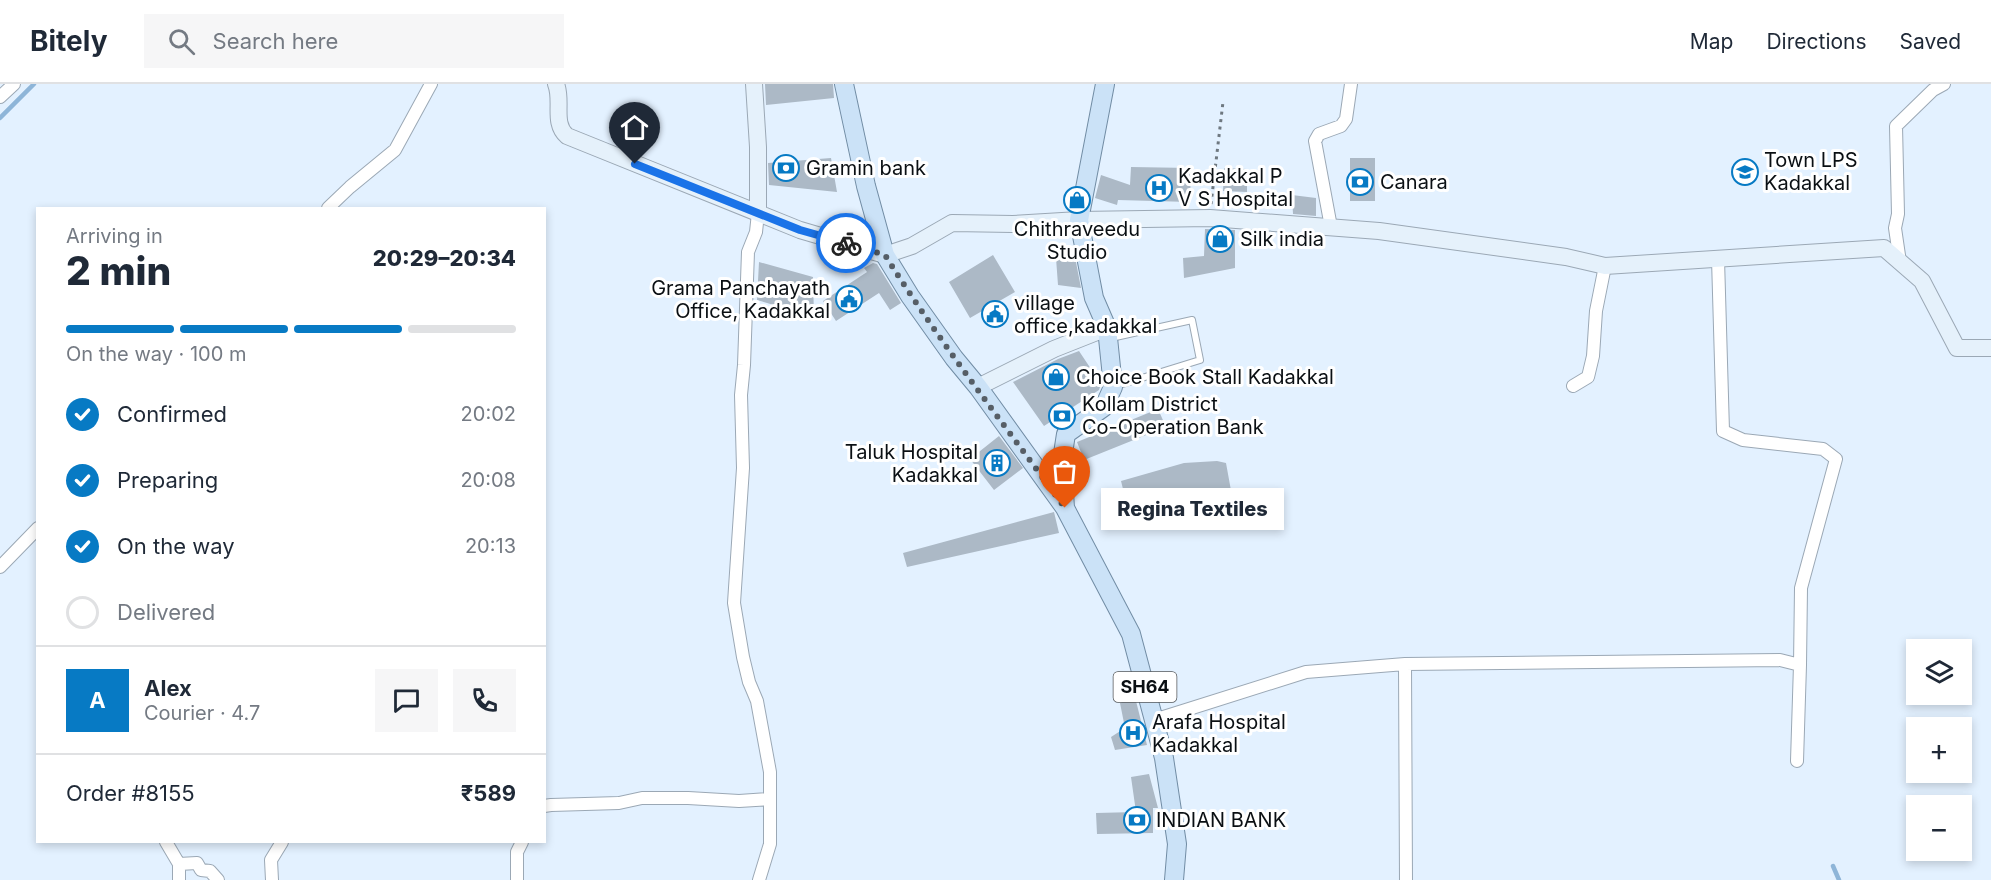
<!DOCTYPE html>
<html lang="en">
<head>
<meta charset="utf-8">
<style>
	body { margin:0; font-family:Inter,sans-serif; background:#f6f6f7; color:#1f2937; height:100vh; display:flex; flex-direction:column; font-size:22px; white-space:nowrap }
	* { box-sizing:border-box; margin:0 }
	p { font-size:20px; color:#747a83 }
	.icon { flex:none; width:33px; height:33px; fill:none; stroke:currentColor; stroke-width:2; stroke-linecap:round; stroke-linejoin:round }
	.map { position:relative; flex:1; overflow:hidden }
	.drawer { position:absolute; left:36px; top:123px; width:510px; height:636px; display:flex; flex-direction:column; background:#fff; border-radius:0px; box-shadow:0 3px 9px #0003 }
	.drawer>* { flex:none }
	.controls { position:absolute; left:1906px; top:555px; display:grid; gap:12px }
	.controls a { display:grid; place-items:center; width:66px; height:66px; border-radius:0px; background:#fff; box-shadow:0 3px 9px #0003; font-size:30px }
	.pin { position:absolute; display:grid; place-items:center; width:51px; height:51px; color:#fff; margin:-62px -26px; border-radius:50% 50% 50% 0; rotate:-45deg; box-shadow:0 0 6px #0007 }
	.pin .icon { rotate:45deg }
	.courier { position:absolute; display:grid; place-items:center; width:60px; height:60px; margin:-30px; border:4px solid #1a73e8; border-radius:50%; background:#fff; color:#222; box-shadow:0 2px 8px #0007 }
	.bubble { position:absolute; height:42px; border-radius:0px; background:#fff; box-shadow:0 3px 9px #0003; font-size:20px; font-weight:800; line-height:42px; text-align:center }
	.headline em { font-style:normal; font-weight:800 }
	.headline div { display:flex; flex-direction:column-reverse }
	.headline { display:flex; align-items:center; justify-content:space-between; height:102px; padding:0 30px }
	h1 { font-size:39px; font-weight:800; line-height:45px }
	.bar { display:grid; grid-template-columns:repeat(4,1fr); gap:9px 6px; align-content:center; height:72px; padding:0 30px }
	.bar i { height:8px; border-radius:4px; background:#e0e1e3 }
	.bar .selected { background:#077ac4 }
	.bar p { grid-column:span 4 }
	.line { display:flex; align-items:center; gap:15px; padding:0 30px; border-top:2px solid #e0e1e3 }
	.line div { flex:1 }
	.round { display:grid; place-items:center; flex:none; width:63px; height:63px; border-radius:0px; background:#f6f6f7 }
	ol { padding:0 30px; list-style:none }
	li { display:flex; align-items:center; gap:18px; height:66px }
	li p { margin-inline-start:auto }
	li .icon { padding:6px; border-radius:50%; background:#077ac4; color:#fff; stroke-width:4 }
	li:last-child { color:#747a83 }
	li i { width:33px; height:33px; border:3px solid #e0e1e3; border-radius:50% }
	header { display:flex; align-items:center; gap:36px; box-sizing:border-box; height:84px; padding:0 30px; background:#fff; border-bottom:2px solid #e0e1e3 }
	header strong { font-size:28px }
	nav { display:flex; gap:33px; margin-inline-start:auto; font-size:21px }
	.search { width:420px; height:54px; background:#f6f6f7; display:flex; align-items:center; gap:15px; box-sizing:border-box; padding:0 21px; border-radius:0px; color:#747a83; font-size:22px }
	.map>svg:first-child { display:block }
	.lines { fill:none; stroke-linecap:round; stroke-linejoin:round }
	.stream { stroke:#8eb5d8; stroke-width:4.5 }
	.building { fill:#acb9c6 }
	.lane-casing { stroke:#9ba8b5; stroke-width:8 }
	.street-casing { stroke:#9ba8b5; stroke-width:14 }
	.secondary-casing { stroke:#9ba8b5; stroke-width:18 }
	.primary-casing { stroke:#718ca4; stroke-width:20 }
	.path { stroke:#6e7880; stroke-width:3; stroke-dasharray:3 4.5; stroke-linecap:butt }
	.lane { stroke:#fff; stroke-width:6 }
	.street { stroke:#fff; stroke-width:12 }
	.secondary { stroke:#e5f1fb; stroke-width:16 }
	.primary { stroke:#cbe2f7; stroke-width:18 }
	.done { stroke:#565e66; stroke-width:6; stroke-dasharray:0 10.8 }
	.route { stroke:#1a73e8; stroke-width:8 }
	.labels { text-anchor:middle; stroke-width:6; stroke-linejoin:round; paint-order:stroke }
	.shield { fill:#fff; stroke:#54575a; stroke-width:1.5 }
	.shield-label { font-size:18px; font-weight:bold; fill:#0a0f13 }
	.poi-label { font-size:20px; fill:#0a0f13; stroke:#fff; text-anchor:start }
</style>
</head>
<body>
<header>
<strong>Bitely</strong>
<div class="search"><svg class="icon" aria-label="search" viewBox="0 0 24 24"><circle cx="10" cy="10" r="6"/><path d="M15 15l6 6"/></svg>Search here</div>
<nav><a>Map</a><a>Directions</a><a>Saved</a></nav>
</header>
<div class="map">
<svg width="1991" height="796" viewBox="0 0 1991 796">
	<rect width="100%" height="100%" fill="#e3f1ff"/>
	<g class="lines">
		<!-- stream -->
		<path class="stream" d="M0,34l34,-34
			M1833,782l6,14"/>
	</g>
	<!-- building -->
	<path class="building" d="M765,0h68l1,14 -68,7z
		M831,74l6,34 -68,-7 -1,-22z
		M1350,74h25v43h-25z
		M1131,83l60,1 -1,34 -72,-2 -1,5 -22,-7 6,-23 29,10z
		M1224,84l23,1v23l-24,-1z
		M1292,111l24,3v18l-23,-2z
		M1205,145l30,1v38l-51,10 -1,-20 21,-2z
		M1074,168l7,36 -23,-3 -2,-27z
		M993,171l22,37 -45,26 -21,-36z
		M759,178l54,15 1,40 -57,-17z
		M873,179l4,1 24,39 -11,7 -11,-17 -43,28 -13,-20 44,-29 -3,-4z
		M1079,267l22,33 -2,6 -55,36 -31,-44 45,-23z
		M1158,325l8,18 -82,33 -7,-18z
		M999,352l24,32 -29,22 -24,-31z
		M1217,377l9,2 6,33 -103,17 -8,-32 63,-18z
		M1054,428l5,21 -152,34 -4,-14z
		M1135,613l12,48 -32,5 -4,-13 14,-9 -5,-25z
		M1149,690l9,34h-5v25l-56,1 -1,-21 40,-1 -5,-35z"/>
	<g class="lines">
		<defs>
			<path id="lane" d="M1111,254l81,-18 8,40 -84,26"/>
			<path id="street" d="M0,13l14,-13
				M328,124l22,-21 45,-37 36,-66
				M758,129l-2,19 -8,20 -4,113 -3,30 2,73 -9,135 9,54 6,25 8,19 13,71v72l-11,36
				M1331,143l-16,-86 4,-7 22,-8 5,-7 5,-35
				M1718,175l5,172 20,9 80,9 13,10 -35,129 -1,77
				M1900,178l-5,-34 3,-14 -2,-88 37,-36 11,-6
				M1573,302l15,-9 5,-21 3,-45 9,-45
				M0,483l38,-39
				M1405,580l1,216
				M1154,636l152,-48 99,-8 375,-4 20,5 -3,96
				M544,722l7,-1 68,-2 23,-5h46l51,3 31,-2
				M166,758l13,22
				M179,796v-16l18,-1 4,7 9,1 8,9
				M272,796l-1,-20 11,-18
				M517,796v-28l5,-10"/>
			<path id="secondary" d="M556,0c7,17 -4,39 11,52l233,94 85,25 27,-9 40,-23 61,1 66,-4 131,-2 169,13 187,26 39,9 279,-18 38,33 35,67h34
				M754,0l4,63v66
				M978,303l76,-38 53,-21"/>
			<path id="primary" d="M844,0l22,102 19,69 25,41 44,62 24,29 87,121 66,126 33,124 13,86 -3,36
				M1065,424l-3,-48 4,-26 38,-27 9,-20 -6,-59 -13,-30 -15,-78 26,-136"/>
		</defs>
		<!-- lane casing -->
		<use href="#lane" class="lane-casing"/>
		<!-- street casing -->
		<use href="#street" class="street-casing"/>
		<!-- secondary casing -->
		<use href="#secondary" class="secondary-casing"/>
		<!-- primary casing -->
		<use href="#primary" class="primary-casing"/>
		<!-- path -->
		<path class="path" d="M1211,120l12,-102"/>
		<!-- lane -->
		<use href="#lane" class="lane"/>
		<!-- street -->
		<use href="#street" class="street"/>
		<!-- secondary -->
		<use href="#secondary" class="secondary"/>
		<!-- primary -->
		<use href="#primary" class="primary"/>
	</g>
	<g class="lines">
		<!-- done -->
		<path class="done" d="M846,159l39,12c55,88 119,169 180,253"/>
		<!-- route -->
		<path class="route" d="M635,80l165,66 46,13"/>
	</g>
	<!-- icons -->
	<defs>
		<symbol id="bank-ring" viewBox="-11 -11 22 22"><circle r="9.5" fill="#fff" stroke="#077ac4" stroke-width="1.5"/><path d="M-6-4H6V4H-6ZM0-2.3a2.3 2.3 0 1 0 0 4.6a2.3 2.3 0 1 0 0-4.6Z" fill="#077ac4"/></symbol>
		<symbol id="school-ring" viewBox="-11 -11 22 22"><circle r="9.5" fill="#fff" stroke="#077ac4" stroke-width="1.5"/><path d="M0-5L7-2L0 1L-7-2ZM-4 1L0 2.5L4 1V4Q0 6-4 4Z" fill="#077ac4"/></symbol>
		<symbol id="hospital-ring" viewBox="-11 -11 22 22"><circle r="9.5" fill="#fff" stroke="#077ac4" stroke-width="1.5"/><path d="M-5-5h3v3.5h4V-5h3V5h-3V1.5h-4V5h-3Z" fill="#077ac4"/></symbol>
		<symbol id="shop-ring" viewBox="-11 -11 22 22"><circle r="9.5" fill="#fff" stroke="#077ac4" stroke-width="1.5"/><path d="M-5-2.5h2.3a2.7 3.5 0 0 1 5.4 0H5L5.5 6h-11ZM-1.5-2.5h3a1.5 2.3 0 0 0-3 0Z" fill="#077ac4"/></symbol>
		<symbol id="civic-ring" viewBox="-11 -11 22 22"><circle r="9.5" fill="#fff" stroke="#077ac4" stroke-width="1.5"/><path d="M-.6-6.5H3V-4.5H.6V-3L4-1V1h2V6H-6V1h2V-1L-.6-3ZM-1.2 2.5V6h2.4V2.5Z" fill="#077ac4"/></symbol>
		<symbol id="building-ring" viewBox="-11 -11 22 22"><circle r="9.5" fill="#fff" stroke="#077ac4" stroke-width="1.5"/><path d="M-4-6H4V6H1V3H-1V6H-4ZM-2.5-4.3h1.7v1.8h-1.7ZM.8-4.3h1.7v1.8H.8ZM-2.5-1h1.7V.8h-1.7ZM.8-1h1.7V.8H.8Z" fill="#077ac4"/></symbol>
	</defs>
	<g fill-rule="evenodd">
		<use href="#bank-ring" x="771" y="69" width="30" height="30"/>
		<use href="#school-ring" x="1730" y="73" width="30" height="30"/>
		<use href="#bank-ring" x="1345" y="83" width="30" height="30"/>
		<use href="#hospital-ring" x="1144" y="89" width="30" height="30"/>
		<use href="#shop-ring" x="1062" y="101" width="30" height="30"/>
		<use href="#shop-ring" x="1205" y="140" width="30" height="30"/>
		<use href="#civic-ring" x="834" y="200" width="30" height="30"/>
		<use href="#civic-ring" x="980" y="215" width="30" height="30"/>
		<use href="#shop-ring" x="1041" y="278" width="30" height="30"/>
		<use href="#bank-ring" x="1047" y="317" width="30" height="30"/>
		<use href="#building-ring" x="982" y="364" width="30" height="30"/>
		<use href="#hospital-ring" x="1118" y="634" width="30" height="30"/>
		<use href="#bank-ring" x="1122" y="721" width="30" height="30"/>
	</g>
	<g class="labels">
		<!-- shield labels -->
		<rect class="shield" x="1113.5" y="588" width="63" height="30" rx="4.5"/>
		<g class="shield-label">
			<text x="1145" y="609">SH64</text>
		</g>
		<!-- poi labels -->
		<g class="poi-label">
			<text x="1764" y="83">Town LPS<tspan x="1764" dy="23">Kadakkal</tspan></text>
			<text x="806" y="91">Gramin bank</text>
			<text x="1178" y="99">Kadakkal P<tspan x="1178" dy="23">V S Hospital</tspan></text>
			<text x="1380" y="105">Canara</text>
			<text x="1077" y="152" text-anchor="middle">Chithraveedu<tspan x="1077" dy="23">Studio</tspan></text>
			<text x="1240" y="162">Silk india</text>
			<text x="830" y="211" text-anchor="end">Grama Panchayath<tspan x="830" dy="23">Office, Kadakkal</tspan></text>
			<text x="1014" y="226">village<tspan x="1014" dy="23">office,kadakkal</tspan></text>
			<text x="1076" y="300">Choice Book Stall Kadakkal</text>
			<text x="1082" y="327">Kollam District<tspan x="1082" dy="23">Co-Operation Bank</tspan></text>
			<text x="978" y="375" text-anchor="end">Taluk Hospital<tspan x="978" dy="23">Kadakkal</tspan></text>
			<text x="1152" y="645">Arafa Hospital<tspan x="1152" dy="23">Kadakkal</tspan></text>
			<text x="1156" y="743">INDIAN BANK</text>
		</g>
	</g>
</svg>
<div class="controls">
<a><svg class="icon" aria-label="layers" viewBox="0 0 24 24"><path d="M12 4l9 5-9 5-9-5zM3 14l9 5 9-5"/></svg></a>
<a>+</a>
<a>−</a>
</div>
<div class="pin" style="left:1065px;top:424px;background:#ea580c"><svg class="icon" aria-label="bag" viewBox="0 0 24 24"><path d="M5 8h14l-1 12H6zM9 8a3 3 0 0 1 6 0"/></svg></div>
<div class="pin" style="left:635px;top:80px;background:#1f2937"><svg class="icon" aria-label="home" viewBox="0 0 24 24"><path d="M3 11l9-7 9 7M6 9v11h12V9"/></svg></div>
<div class="courier" style="left:846px;top:159px"><svg class="icon" aria-label="bike" viewBox="0 0 24 24"><circle cx="6" cy="16" r="4"/><circle cx="18" cy="16" r="4"/><path d="M6 16l4-8h5l3 8M10 8l3 8H6M13 5h3"/></svg></div>
<div class="bubble" style="left:1101px;top:404px;width:183px">Regina Textiles</div>
<section class="drawer">
<div class="headline"><div><h1>2 min</h1><p>Arriving in</p></div><em>20:29–20:34</em></div>
<div class="bar"><i class="selected"></i><i class="selected"></i><i class="selected"></i><i></i><p>On the way · 100 m</p></div>
<ol>
<li><svg class="icon" aria-label="check" viewBox="0 0 24 24"><path d="M5 12l5 5 9-10"/></svg>Confirmed<p>20:02</p></li>
<li><svg class="icon" aria-label="check" viewBox="0 0 24 24"><path d="M5 12l5 5 9-10"/></svg>Preparing<p>20:08</p></li>
<li><svg class="icon" aria-label="check" viewBox="0 0 24 24"><path d="M5 12l5 5 9-10"/></svg>On the way<p>20:13</p></li>
<li><i></i>Delivered</li>
</ol>
<div class="line" style="height:108px"><b class="round" style="background:#077ac4;color:#fff">A</b><div><b>Alex</b><p>Courier · 4.7</p></div><a class="round"><svg class="icon" aria-label="chat" viewBox="0 0 24 24"><path d="M4 5h16v11H9l-5 4z"/></svg></a><a class="round"><svg class="icon" aria-label="phone" viewBox="0 0 24 24"><path d="M5 4h4l2 5-3 2q2 4 5 5l2-3 5 2v4C11 20 4 13 5 4z"/></svg></a></div>
<div class="line" style="height:78px"><div>Order #8155</div><b>₹589</b></div>
</section>
</div>
</body>
</html>
